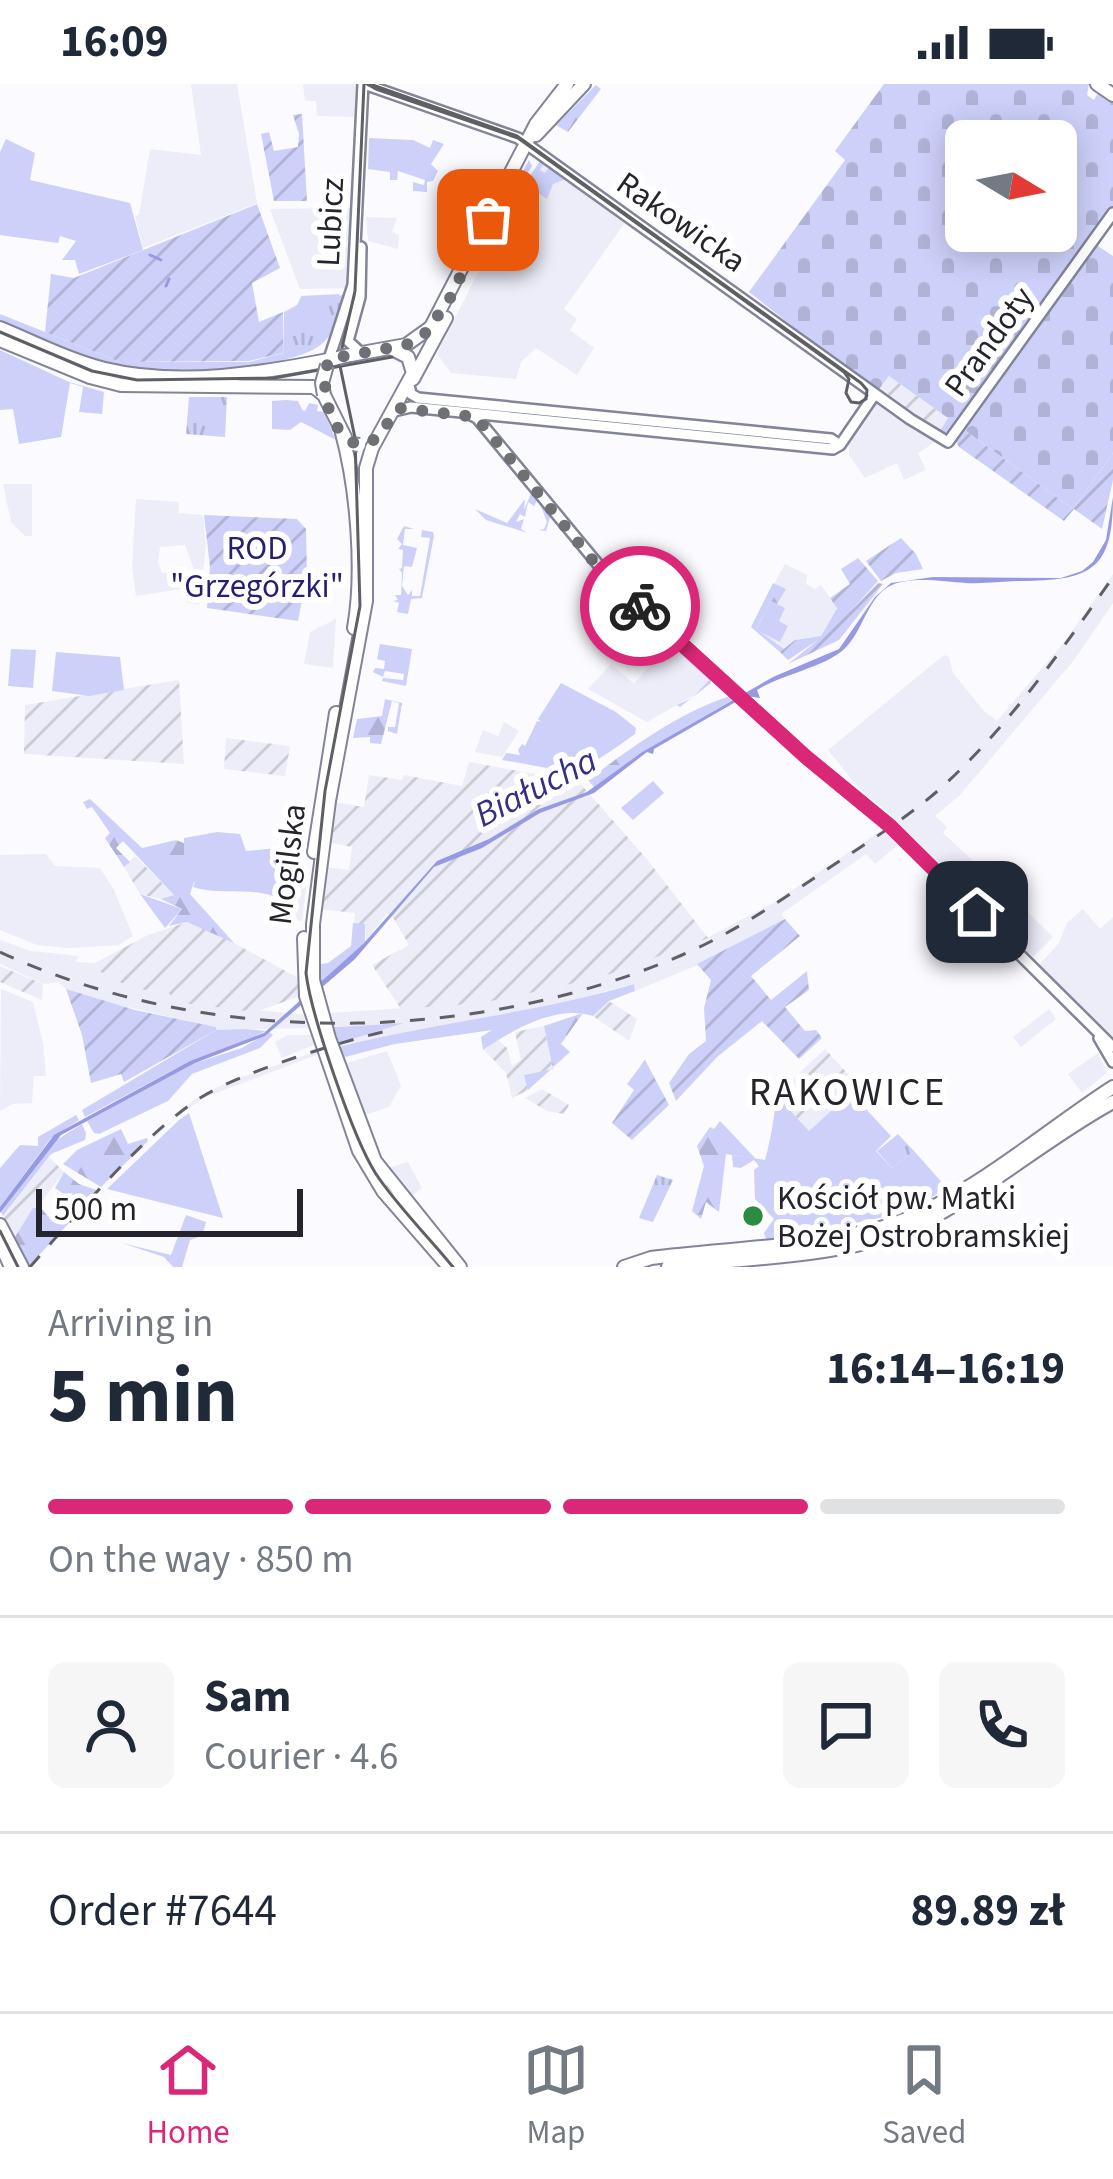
<!DOCTYPE html>
<html lang="en">
<head>
<meta charset="utf-8">
<style>
	body { margin:0; font-family:"Source Sans 3",sans-serif; background:#f6f6f7; color:#1f2937; height:100vh; display:flex; flex-direction:column; font-size:45px; white-space:nowrap }
	* { box-sizing:border-box; margin:0 }
	p { font-size:39px; color:#747a83 }
	.icon { flex:none; width:66px; height:66px; fill:none; stroke:currentColor; stroke-width:2; stroke-linecap:round; stroke-linejoin:round }
	.map { position:relative; height:1183px; overflow:hidden }
	.panel { display:flex; flex-direction:column; background:#fff; flex:1 }
	.panel>* { flex:none }
	.needle { width:78px; rotate:100deg }
	.fabs { position:absolute; left:945px; top:36px; display:grid; gap:24px }
	.fabs a { display:grid; place-items:center; width:132px; height:132px; border-radius:18px; background:#fff; box-shadow:0 6px 30px #0003; font-size:60px }
	.scale { position:absolute; left:36px; bottom:30px; width:267px; box-sizing:border-box; padding-left:12px; border:6px solid #24252c; border-top:0; font-size:33px; line-height:42px; white-space:nowrap; color:#24252c; -webkit-text-stroke:9px #fff; paint-order:stroke }
	.pin { position:absolute; display:grid; place-items:center; width:102px; height:102px; color:#fff; margin:-51px; border-radius:24px; box-shadow:0 6px 18px #0006 }
	.courier { position:absolute; display:grid; place-items:center; width:120px; height:120px; margin:-60px; border:9px solid #db2777; border-radius:50%; background:#fff; color:#222; box-shadow:0 3px 15px #0007 }
	.summary em { font-style:normal; font-weight:700 }
	.summary div { display:flex; flex-direction:column-reverse }
	.summary { display:flex; align-items:center; justify-content:space-between; height:204px; padding:0 48px }
	h1 { font-size:78px; font-weight:700; line-height:90px }
	.bar { display:grid; grid-template-columns:repeat(4,1fr); gap:18px 12px; align-content:center; height:144px; padding:0 48px }
	.bar i { height:15px; border-radius:9px; background:#e0e1e3 }
	.bar .selected { background:#db2777 }
	.bar p { grid-column:span 4 }
	.line { display:flex; align-items:center; gap:30px; padding:0 48px; border-top:3px solid #e0e1e3 }
	.line div { flex:1 }
	.round { display:grid; place-items:center; flex:none; width:126px; height:126px; border-radius:18px; background:#f6f6f7 }
	.status { display:flex; justify-content:space-between; align-items:center; height:84px; padding:0 60px; background:#fff; direction:ltr }
	.status svg { height:33px; fill:currentColor }
	.tabs { display:flex; justify-content:space-around; align-items:center; height:168px; border-top:3px solid #e0e1e3; background:#fff; font-size:33px; color:#747a83 }
	.tabs a { display:grid; justify-items:center; gap:6px }
	.tabs .selected { color:#db2777 }
	.map>svg:first-child { display:block }
	.built { fill:#ecedf8; fill-rule:evenodd }
	.industrial { fill:url(#industrial-furrows) }
	.grass { fill:#cdd1fa }
	.forest { fill:url(#forest-firs) }
	.cemetery { fill:url(#cemetery-stones); fill-rule:evenodd }
	.park { fill:url(#park-tufts) }
	.garden { fill:url(#garden-furrows) }
	.water { fill:#969ae3 }
	.lines { fill:none; stroke-linecap:round; stroke-linejoin:round }
	.stream { stroke:#969ae3; stroke-width:3 }
	.minor-casing { stroke:#828497; stroke-width:14 }
	.major-casing { stroke:#828497; stroke-width:16 }
	.minor { stroke:#fff; stroke-width:9 }
	.major { stroke:#fff; stroke-width:12 }
	.tram { stroke:#5f5f66; stroke-width:3 }
	.rail { stroke:#5f5f66; stroke-width:3; stroke-dasharray:15 15; stroke-linecap:butt }
	.major-bridge-casing { stroke:#828497; stroke-width:16; stroke-linecap:butt }
	.major-bridge { stroke:#fff; stroke-width:12 }
	.done { stroke:#6f7076; stroke-width:12; stroke-dasharray:0 21.6 }
	.route { stroke:#db2777; stroke-width:15 }
	.poi-dot { fill:#2c8d40; stroke:#fff; stroke-width:4.5 }
	.labels { text-anchor:middle; stroke-width:12; stroke-linejoin:round; paint-order:stroke }
	.street-label { font-size:33px; fill:#24252c; stroke:#fff }
	.park-label { font-size:33px; fill:#281e71; stroke:#fff }
	.poi-label { font-size:33px; fill:#24252c; stroke:#fff; text-anchor:start }
	.water-label { font-size:36px; font-style:italic; fill:#352f83; stroke:#fff }
	.quarter-label { font-size:39px; letter-spacing:3px; fill:#24252c; stroke:#fff }
</style>
</head>
<body>
<div class="status"><b>16:09</b><svg viewBox="0 0 49 12"><path d="M0 12V9h3v3zM5 12V6h3v6zM10 12V3h3v9zM15 12V0h3v12zM26 1h20v11H26zM47 4h2v5h-2z"/></svg></div>
<div class="map">
<svg width="1113" height="1183" viewBox="0 0 1113 1183">
	<defs>
		<pattern id="industrial-furrows" width="10" height="10" patternUnits="userSpaceOnUse" patternTransform="scale(3)"><rect width="10" height="10" fill="#ecedf8"/><path d="M-1 1l2-2M0 10L10 0M9 11l2-2" fill="none" stroke="#cacbd5"/></pattern>
		<pattern id="forest-firs" width="22" height="20" patternUnits="userSpaceOnUse" patternTransform="scale(3)"><rect width="22" height="20" fill="#cdd1fa"/><path d="M5 1l3.5 6h-7zM16 11l3.5 6h-7z" fill="#b0b3d6"/></pattern>
		<pattern id="cemetery-stones" width="16" height="16" patternUnits="userSpaceOnUse" patternTransform="scale(3)"><rect width="16" height="16" fill="#cdd1fa"/><path d="M2 7V4a2 2 0 0 1 4 0v3zM10 15v-3a2 2 0 0 1 4 0v3z" fill="#b0b3d6"/></pattern>
		<pattern id="park-tufts" width="24" height="20" patternUnits="userSpaceOnUse" patternTransform="scale(3)"><rect width="24" height="20" fill="#cdd1fa"/><path d="M3 7l-1-3M5 7V3M7 7l1-3M15 17l-1-3M17 17v-4M19 17l1-3" fill="none" stroke="#b0b3d6"/></pattern>
		<pattern id="garden-furrows" width="10" height="10" patternUnits="userSpaceOnUse" patternTransform="scale(3)"><rect width="10" height="10" fill="#cdd1fa"/><path d="M-1 1l2-2M0 10L10 0M9 11l2-2" fill="none" stroke="#b0b3d6"/></pattern>
	</defs>
	<rect width="100%" height="100%" fill="#fafaff"/>
	<!-- built -->
	<path class="built" d="M191,0h46l20,119 -114,45 -8,-32 4,-1 11,-66 51,6z
		M303,0h55l-1,33 -40,-1 -1,-15h-11z
		M543,78l83,59 -62,88 13,10 -7,11 24,18 -17,27 -41,-27 -15,14 -5,17 -65,-6 -14,-19 69,-137z
		M354,124l-3,80 -51,1 -30,-80z
		M366,133l31,1 -5,14 7,3 -1,14 -30,-8z
		M876,319l61,38 -19,12 8,17 -22,10 -7,-17 -32,15 -16,-23v-16z
		M3,400h29v52h-7l-14,-14z
		M136,415l43,3 -1,11 25,2 3,31 -7,59 -12,-3v-14l-51,8 -4,-29zM185,461l10,28 -2,6 -12,-8 -19,2 -4,-11 2,-15z
		M785,480l22,11 -1,9 9,5 6,-4 16,22 -16,29 -26,4 -15,12 -29,-25z
		M675,485l26,22 -18,23 -25,-25z
		M1113,490v29l-39,57 -114,135 -25,21 12,11 -4,6 54,50 -16,19 -75,-71 -13,8 5,6 -23,19 -9,-10 -85,60 4,5 -73,40 -77,32 -2,-7 -123,33 -169,33 -2,-7 58,-19 -63,3 -4,-14 152,-10 72,-15 56,-14 97,-36 66,-35 124,-83 -37,-31 -32,-39 116,-95 5,2 4,16 31,38 13,10 64,-75z
		M336,535l-3,49 -29,-4 6,-32z
		M669,559l40,37 -16,16 -46,26 -59,-33 23,-25 23,20z
		M504,638l15,9 -17,26 -27,-5 8,-22 15,6z
		M46,770l9,12 45,2 14,22 19,46 -14,9 -50,3 -32,-3 -37,-15v-75z
		M290,783l18,2 -6,52 -10,-1 -4,-19 -9,-2 1,-22z
		M1015,816l38,37 -20,20 -29,-30 9,-10 -7,-8z
		M1083,825l17,20 13,-12v120l-75,-71 21,-23 8,-20z
		M0,856l31,11 48,5 -4,6 20,1 4,8 32,17 38,5 7,9 131,13 2,13 -93,2 -1,-3 -114,-26 -35,-12 -8,-7 -14,2 -44,-20z
		M1,905l32,13 10,41 3,33h-12l-2,27 -19,1 -13,7z
		M1049,925l7,10 -35,28 -8,-10z
		M288,951h25l3,9 -34,14 -7,-16z
		M318,967l1,3 -116,44 -26,19 -76,70 94,-88 35,-18z
		M387,967l14,35 -12,21 -24,8 -18,-52z
		M1098,969l9,20 -25,20 -14,-19z
		M408,1078l14,26 -13,10 -21,-30z"/>
	<!-- industrial -->
	<path class="industrial" d="M889,292l59,42 -8,13 -61,-41z
		M179,596l5,84 -160,-10 1,-49z
		M226,654l64,8 -5,30 -61,-7z
		M469,678l110,20 67,76 62,80 -98,36 -56,14 -72,15 -81,6 -29,-44 37,-20 -15,-26 -7,-6 -21,28 -1,-16 -11,-2 1,-10 -36,-4 5,-42 25,3 3,-23 -25,-5 7,-40 30,5 5,-32 33,5 2,-5 58,11z
		M135,772l40,40 -14,3 -21,-5 -16,-27z
		M187,838l20,6 91,50 5,17 -48,17 -80,-10 -6,-9 -38,-5 -32,-17 -4,-8 53,-28z
		M0,882l43,18 -1,16 -42,-18z
		M609,917l28,18 -8,22 -36,-25z
		M544,942l9,43 -28,6 3,15 -16,8 -6,-25 -22,-23 13,-11 10,9 5,18 9,-6 -6,-28z
		M825,965l34,37 -50,45 -33,-36z
		M542,1005l27,16 -5,9 -17,-3 -22,-13z
		M49,1073l15,15 -49,65 -12,-20z"/>
	<!-- grass -->
	<path class="grass" d="M369,54l44,2 17,8 3,-8 11,4 -13,20 7,7 -5,10 -6,1v10l-14,-1v-9l11,3 1,-5 -27,-9 -1,9h-7v-8l-22,-3z
		M6,55l29,14 -5,27 100,23 13,47 -64,24 -4,-14h-13l14,-19 -16,-5 -2,7 -58,-8v-83z
		M529,76l3,6 -21,32 1,5 28,-42 4,2 -4,7 5,3 4,-6 17,12 -13,5 -6,15 -15,-10 -6,9 -8,1 -38,62 -2,-4z
		M340,210l-56,65v6c-50,10 -129,14 -178,1 -36,-10 -72,-28 -106,-41v-11l120,48h129l34,-9v4l14,-26 4,-35z
		M0,266l69,32 35,10 -2,22 -23,-2 4,-25 -13,-4 -9,54 -42,7 -6,-35 -13,1z
		M286,316l12,1 5,10 -7,-2 19,4 -10,-2 4,-8 9,2 -1,6 7,1 12,28 -35,-18 -11,8 -18,-1v-28z
		M532,407l19,23 -5,17 -7,-1 5,-1 3,-7 -9,-23 -4,7 -6,-4 -3,15 -5,-3 -4,8 8,-3 -3,10 7,4 -42,-13 -11,-11 32,14 18,-24 -1,11z
		M404,442l10,3h-9l-2,16 14,3 -5,19 -8,-1 -2,20 6,9 4,-5v6h8l10,-58 -9,-1 1,-7 11,2 1,4 -12,62 -11,1 -3,15 -11,-2 2,-9 -6,-2 5,-1 -3,-5h6l1,-22 -3,-4 3,-1 1,-18 -5,-1 4,-5 -5,-5z
		M771,517l14,7 -6,13 9,5 -8,16 -24,-12z
		M639,525l71,65 1,9 -31,24 -3,-2 15,-7 17,-18 -73,-67z
		M380,560l32,5 -6,37 -24,-5 1,-3 20,2 1,-6 -19,-3 -2,6 -10,-5 2,-4 9,1 1,-8 -8,-2z
		M11,565l25,1 -3,38 -25,-2z
		M56,568l64,5 4,33 -35,6 -37,-5z
		M561,599l55,29 20,16 -1,6c-65,47 -58,38 -133,26l4,-7 14,2 -2,-5 4,-6 3,2 12,-25 4,1 -3,-3z
		M217,748l23,2 6,17 33,-3 5,13 -5,38c-20,-13 -60,-3 -86,-12l2,-5 -11,-9v-35z
		M353,839l12,1v18l-46,42 -3,-19 12,-2 23,-17z
		M634,900l1,7 -26,10 -16,15c-36,-12 -81,14 -110,34l-2,-13 11,-7 -97,14 -50,13 -6,-10c98,-25 198,-34 295,-63z
		M404,939l-65,20 -5,-16h4z
		M245,945l21,2 -25,13 -51,17 -105,56 -3,-7 134,-80z
		M269,948l4,3 -13,13 -68,26 -24,27 -69,33 -5,-1 -7,-12 108,-58 47,-15z
		M851,1009l40,43 -15,15 16,17 22,-17 32,36c-46,38 -102,33 -153,49l86,-11 -90,15 -3,-4 1,4 -20,2 -3,-9 10,-14 -19,-20 -1,-29 5,-4 -5,-6 -13,8 -8,-1 -1,-12 33,5c6,-22 10,-45 11,-65l33,36z
		M189,1029l34,105 -116,-29 72,-69z
		M76,1031l3,5 -28,18 -51,69v-39l20,-23 18,1v-9z
		M82,1040l4,9 -1,7 -34,14 -48,62 -2,-4 51,-69z
		M186,1131l20,7 -4,14 -12,4 -8,27h-9l-9,-10 -42,-14 49,12z"/>
	<!-- forest -->
	<path class="forest" d="M596,1l5,4 -33,43 -12,-7z
		M773,499l13,6 -9,15 -6,-3 -15,28 28,20 -4,3 -29,-25z
		M730,612l4,3 -92,53 -48,35 -6,-7c44,-33 90,-67 142,-84z
		M385,615l17,4 -5,31 -9,-3v-4h7l4,-24 -7,-2 -11,43 -11,-1v-6l-17,1 4,-19 25,-3z
		M90,715l52,49 34,-8 8,3v30l11,6 -5,15 44,49 -47,-21 -18,4 13,-17 -21,-10 13,-4 -51,-54 -7,7 14,14 -6,5 -19,-29 5,-5 -18,-26 -5,2 -4,-7z
		M583,929l-22,31 9,8 -42,38 -4,-15 29,-6 -9,-43z
		M720,1037l36,38 -30,-5 -7,58 -13,-10 -5,17 -9,-8 12,-45 -7,-20 13,-19 4,2z
		M121,1045l7,15 19,-6 1,3 -47,46 -38,-23 14,-14z
		M64,1088l15,12 20,7 -71,76 -13,-30 18,-29h8l12,14 19,-22 -17,-12z"/>
	<!-- cemetery -->
	<path class="cemetery" d="M884,0h205l-2,11 7,5 4,-7 15,10v105l-163,226 -5,1 -5,-4 8,-13 -59,-42 -12,16 -128,-100 96,-132 -10,-9zM966,57h90v90h-90z
		M1095,160l18,12v197l-40,56 -110,-80z"/>
	<!-- park -->
	<path class="park" d="M348,211c-17,43 -19,54 -65,65l1,-48 13,-7 4,-8z
		M189,313h38l-2,40 -39,-3z
		M653,697l11,12 -31,27 -12,-12z
		M140,810l42,15 -17,19z
		M898,1050l16,17 -22,17 -15,-17z
		M657,1091l16,5 -20,42 -14,-4z"/>
	<!-- garden -->
	<path class="garden" d="M302,30l5,87h-33l-13,-67 8,-2 5,19 24,-4 1,-13 -6,-19z
		M257,120l23,64 -28,15 7,39 24,-10v41l-34,8 -129,1 -75,-30 6,-58 23,4z
		M963,345l110,80 40,-56v27l-11,49 -28,-20 -10,12 -105,-74 -4,-7z
		M204,431l93,4 9,10 1,45 -9,47 -91,-13 3,-41z
		M901,454l15,16 7,15 -27,4 -15,8 -15,-20z
		M858,474l20,23 -28,31 28,-29 5,1 -44,56 -51,24 30,-24 -30,20 -8,-8 15,-12 26,-4 16,-28 -7,-10 20,-14 -9,-15z
		M785,835l15,17 -49,40 20,24 36,-29 2,19 -24,17 20,24 11,-1 6,8 -23,21 -37,-38 -45,36 -41,44 -7,-18 20,-29 17,-13 -2,-33 7,-28 -14,-16z
		M66,905l69,21 81,17v3l-92,52 -3,-8 -30,9 -9,-48z
		M645,976l24,45 -37,35 -20,-17 22,-33 -7,-6z"/>
	<!-- water -->
	<path class="water" d="M1113,413c0,74 -23,83 -91,84 -18,0 -37,3 -56,2 -22,-1 -52,-7 -74,2 -23,10 -28,42 -44,60 -17,21 -66,29 -91,45l3,8 -14,-2 -92,53 -1,5 -6,-2 -53,41 -54,20 -58,35 -48,19 -79,92 -90,77 -70,27 -134,72 -61,78v-6l54,-72 136,-74 74,-28 100,-90 73,-82 52,-22 50,-30 48,-17 55,-40 91,-52 40,-23 66,-28 36,-52 16,-14 42,-6 128,1 21,-7 11,-9 13,-22z"/>
	<g class="lines">
		<!-- stream -->
		<path class="stream" d="M150,171l11,5
			M166,202l3,-7"/>
		<defs>
			<path id="minor" d="M364,0l154,54 392,281 38,23 165,-229
				M361,269l-13,-12 12,-44 1,-50
				M329,275l24,-74 10,-201
				M409,301l2,9 7,4 413,41 9,6
				M394,327l17,-4 422,42 7,-4
				M469,330l8,4 129,156 200,183 84,69 223,221
				M840,361l35,-51
				M1099,954l14,24"/>
			<path id="major" d="M1097,0l16,11
				M536,51l48,-51
				M0,244c34,14 69,32 105,41 75,18 159,4 233,-11
				M0,256l90,37 31,8 193,2 10,8 21,42
				M390,264l18,9 5,16 -41,75 -6,20v133l-37,200 -16,123v56l16,58 46,123 85,106
				M345,272l61,-11 25,-18 105,-203 31,-40
				M413,295l33,-61
				M342,349c15,56 22,138 12,195
				M314,768l22,-139
				M304,854l2,58 53,155 24,40 66,76
				M0,1141l22,42
				M0,1159l11,24
				M624,1183l27,-9c74,-10 178,-11 245,-35 79,-29 147,-91 217,-136
				M668,1183c73,-9 183,-10 248,-41 70,-34 129,-87 197,-124"/>
		</defs>
		<!-- minor casing -->
		<use href="#minor" class="minor-casing"/>
		<!-- major casing -->
		<use href="#major" class="major-casing"/>
		<!-- minor -->
		<use href="#minor" class="minor"/>
		<!-- major -->
		<use href="#major" class="major"/>
		<!-- tram -->
		<path class="tram" d="M364,0l-9,207 -16,70 16,77 5,168 -35,185 -19,182c5,42 47,165 70,201 22,33 52,62 77,93
			M367,0l9,5 142,49 326,234 5,7 -3,14 5,9 8,1 7,-4 1,-9 -6,-7 -344,-247 -147,-52
			M0,248l92,39 45,9 137,-2 118,-21
			M0,1147l18,36"/>
		<!-- rail -->
		<path class="rail" d="M0,868c207,96 473,93 682,3 56,-24 105,-59 156,-93 35,-23 71,-46 103,-74 67,-61 120,-137 172,-211
			M30,1183c45,-51 114,-133 170,-169 41,-26 142,-57 191,-68"/>
		<defs>
			<path id="major-bridge" d="M338,274l7,-2
				M324,311l-2,-12 5,-18
				M354,360l5,1"/>
		</defs>
		<!-- major-bridge casing -->
		<use href="#major-bridge" class="major-bridge-casing"/>
		<!-- major-bridge -->
		<use href="#major-bridge" class="major-bridge"/>
	</g>
	<g class="lines">
		<!-- done -->
		<path class="done" d="M488,136l-39,80 -26,36 -17,9 -77,14c-10,28 -1,75 30,86l17,-6 23,-31 77,9 118,145 46,44"/>
		<!-- route -->
		<path class="route" d="M640,522l166,151 84,69 87,86"/>
	</g>
	<!-- markers -->
	<circle class="poi-dot" cx="753" cy="1132" r="12"/>
	<g class="labels">
		<!-- street labels -->
		<g class="street-label">
			<text transform="translate(682 137) rotate(35)" y="12">Rakowicka</text>
			<text transform="translate(329 138) rotate(-87)" y="12">Lubicz</text>
			<text transform="translate(988 257) rotate(-54)" y="12">Prandoty</text>
			<text transform="translate(286 780) rotate(-83)" y="12">Mogilska</text>
		</g>
		<!-- park labels -->
		<g class="park-label">
			<text x="257" y="475">ROD<tspan x="257" dy="38">"Grzegórzki"</tspan></text>
		</g>
		<!-- poi labels -->
		<g class="poi-label">
			<text x="777" y="1125">Kościół pw. Matki<tspan x="777" dy="38">Bożej Ostrobramskiej</tspan></text>
		</g>
		<!-- water labels -->
		<g class="water-label">
			<text transform="translate(535 702) rotate(-27)" y="13">Białucha</text>
		</g>
		<!-- quarter labels -->
		<g class="quarter-label">
			<text x="848" y="1021">RAKOWICE</text>
		</g>
	</g>
</svg>
<div class="fabs">
<a><svg class="needle" viewBox="-14 -14 28 28"><path d="M0-13l5 13h-10z" fill="#e53935"/><path d="M0 13l5-13h-10z" fill="#747a83"/></svg></a>
</div>
<div class="scale">500 m</div>
<div class="pin" style="left:488px;top:136px;background:#ea580c"><svg class="icon" aria-label="bag" viewBox="0 0 24 24"><path d="M5 8h14l-1 12H6zM9 8a3 3 0 0 1 6 0"/></svg></div>
<div class="pin" style="left:977px;top:828px;background:#1f2937"><svg class="icon" aria-label="home" viewBox="0 0 24 24"><path d="M3 11l9-7 9 7M6 9v11h12V9"/></svg></div>
<div class="courier" style="left:640px;top:522px"><svg class="icon" aria-label="bike" viewBox="0 0 24 24"><circle cx="6" cy="16" r="4"/><circle cx="18" cy="16" r="4"/><path d="M6 16l4-8h5l3 8M10 8l3 8H6M13 5h3"/></svg></div>
</div>
<section class="panel">
<div class="summary"><div><h1>5 min</h1><p>Arriving in</p></div><em>16:14–16:19</em></div>
<div class="bar"><i class="selected"></i><i class="selected"></i><i class="selected"></i><i></i><p>On the way · 850 m</p></div>
<div class="line" style="height:216px"><a class="round"><svg class="icon" aria-label="person" viewBox="0 0 24 24"><circle cx="12" cy="8" r="4"/><path d="M4 21q1-7 8-7t8 7"/></svg></a><div><b>Sam</b><p>Courier · 4.6</p></div><a class="round"><svg class="icon" aria-label="chat" viewBox="0 0 24 24"><path d="M4 5h16v11H9l-5 4z"/></svg></a><a class="round"><svg class="icon" aria-label="phone" viewBox="0 0 24 24"><path d="M5 4h4l2 5-3 2q2 4 5 5l2-3 5 2v4C11 20 4 13 5 4z"/></svg></a></div>
<div class="line" style="height:156px"><div>Order #7644</div><b>89.89 zł</b></div>
</section>
<nav class="tabs">
<a class="selected"><svg class="icon" aria-label="home" viewBox="0 0 24 24"><path d="M3 11l9-7 9 7M6 9v11h12V9"/></svg>Home</a>
<a><svg class="icon" aria-label="map" viewBox="0 0 24 24"><path d="M3 6l6-2 6 2 6-2v14l-6 2-6-2-6 2zM9 4v14M15 6v14"/></svg>Map</a>
<a><svg class="icon" aria-label="saved" viewBox="0 0 24 24"><path d="M7 4h10v16l-5-4-5 4z"/></svg>Saved</a>
</nav>
</body>
</html>
